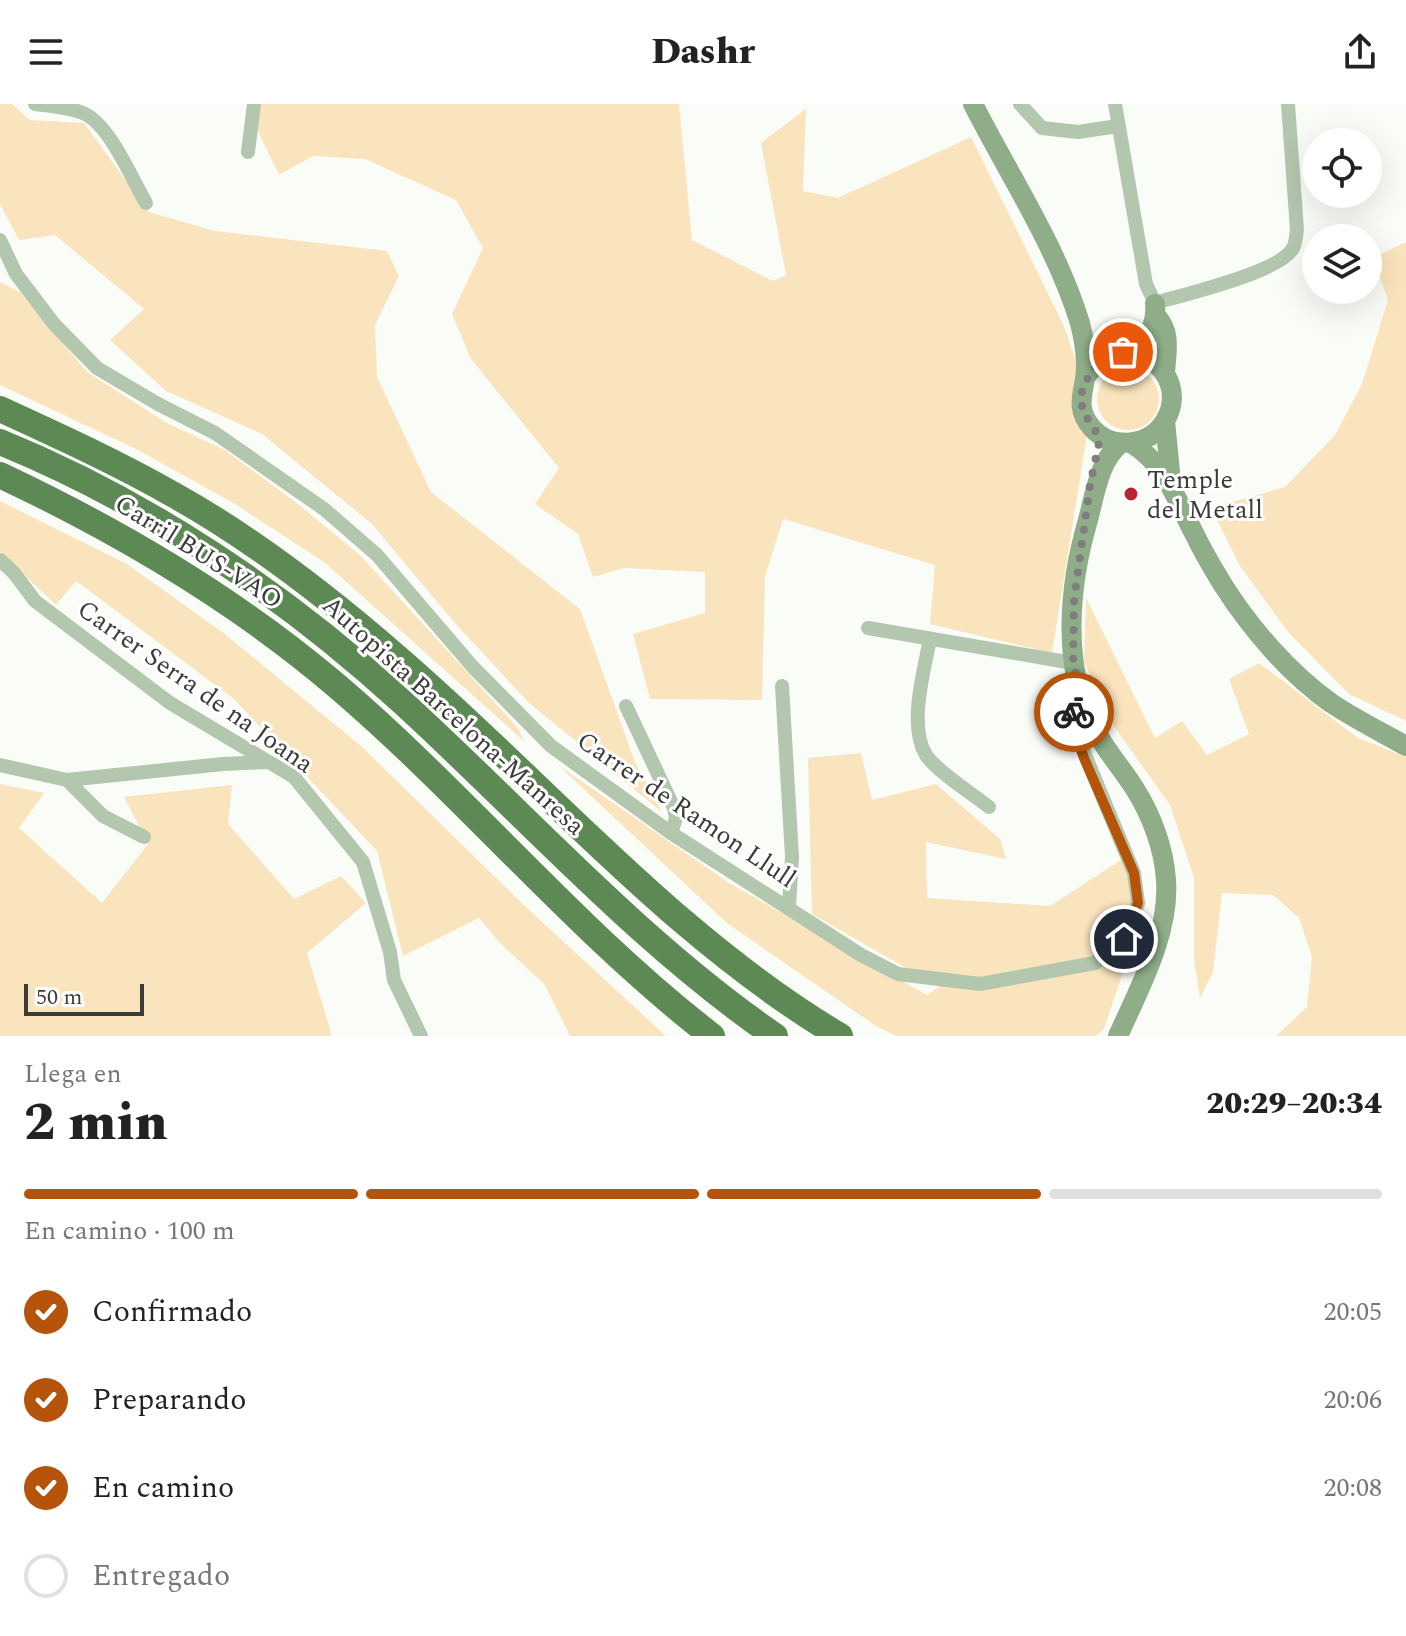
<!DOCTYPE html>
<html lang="es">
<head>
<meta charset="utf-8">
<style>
	body { margin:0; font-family:Spectral,serif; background:#f6f6f6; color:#222; height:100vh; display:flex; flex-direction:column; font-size:30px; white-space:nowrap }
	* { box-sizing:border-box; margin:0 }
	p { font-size:26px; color:#767676 }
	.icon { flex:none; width:44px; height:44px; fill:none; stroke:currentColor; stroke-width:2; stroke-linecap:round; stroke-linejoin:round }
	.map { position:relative; height:932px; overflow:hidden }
	.drawer { display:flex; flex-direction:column; background:#fff; flex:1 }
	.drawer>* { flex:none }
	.fabs { position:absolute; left:1302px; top:24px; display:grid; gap:16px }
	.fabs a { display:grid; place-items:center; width:80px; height:80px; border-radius:50%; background:#fff; box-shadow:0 8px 32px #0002; font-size:40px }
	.scale { position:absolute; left:24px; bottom:20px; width:120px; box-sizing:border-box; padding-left:8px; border:4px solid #3b3c3a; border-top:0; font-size:22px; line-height:28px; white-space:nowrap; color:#3b3c3a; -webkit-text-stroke:6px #fff; paint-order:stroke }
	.pin { position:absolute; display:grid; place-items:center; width:68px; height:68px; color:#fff; margin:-34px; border:4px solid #fff; border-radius:50%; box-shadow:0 2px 8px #0007 }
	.courier { position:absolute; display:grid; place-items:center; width:80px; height:80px; margin:-40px; border:6px solid #b45309; border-radius:50%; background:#fff; color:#222; box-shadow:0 2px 10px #0007 }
	.headline em { font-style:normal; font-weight:800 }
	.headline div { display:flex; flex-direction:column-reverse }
	.headline { display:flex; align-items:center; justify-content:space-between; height:136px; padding:0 24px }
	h1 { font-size:52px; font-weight:800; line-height:60px }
	.bar { display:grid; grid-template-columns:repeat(4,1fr); gap:12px 8px; align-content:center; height:96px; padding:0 24px }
	.bar i { height:10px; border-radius:6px; background:#e0e0e0 }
	.bar .current { background:#b45309 }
	.bar p { grid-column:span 4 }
	ol { padding:0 24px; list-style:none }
	li { display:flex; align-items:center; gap:24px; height:88px }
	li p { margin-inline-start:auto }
	li .icon { padding:8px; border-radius:50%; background:#b45309; color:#fff; stroke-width:4 }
	li:last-child { color:#767676 }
	li i { width:44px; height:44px; border:4px solid #e0e0e0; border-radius:50% }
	header { display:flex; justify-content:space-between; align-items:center; height:104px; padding:0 24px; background:#fff; font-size:36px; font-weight:800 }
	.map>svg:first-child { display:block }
	.green { fill:#fae4bd }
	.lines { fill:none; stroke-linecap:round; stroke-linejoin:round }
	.street { stroke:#b2c7ae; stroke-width:14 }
	.secondary { stroke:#8ead88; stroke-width:20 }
	.highway { stroke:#5c8954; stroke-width:26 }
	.done { stroke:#7e7f7c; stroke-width:8; stroke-dasharray:0 14.4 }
	.route { stroke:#b45309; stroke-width:10 }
	.poi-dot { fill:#b72630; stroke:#fff; stroke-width:3 }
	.labels { text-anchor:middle; stroke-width:6; stroke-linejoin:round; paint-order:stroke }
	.poi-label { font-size:26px; fill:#3b3c3a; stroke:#fff; text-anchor:start }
	.street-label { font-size:26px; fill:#3b3c3a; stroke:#fff }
</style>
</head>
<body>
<header><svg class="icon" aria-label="menu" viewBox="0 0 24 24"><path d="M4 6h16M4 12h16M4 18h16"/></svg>Dashr<svg class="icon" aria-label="share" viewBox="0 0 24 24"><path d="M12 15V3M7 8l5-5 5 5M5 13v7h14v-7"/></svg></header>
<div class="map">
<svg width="1406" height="932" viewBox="0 0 1406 932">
	<rect width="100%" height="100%" fill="#fafcf8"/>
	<!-- green -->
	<path class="green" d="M0,0h12l18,16 54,3 65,89 66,19 172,20 12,25 -24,49 2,52 54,115 149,117 55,153 27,50 -134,-110 -74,-80 -82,-98 -110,-90 -96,-43 -56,-51 34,-31 -89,-74 -36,5 -19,-36z
		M261,0h418l13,136 81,41 13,-6 -25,-132 45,-34 -3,82 35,7 133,-61 92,187 16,45 9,60 -36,224 -122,-29 5,-59 -152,-46 -18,58 -3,123 -112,-1 -17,-65 72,-21v-41l-81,-4 -31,9 -15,-43 -43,-30 24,-36 -88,-109 -19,-45 31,-66 -27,-48 -91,-41 -52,-3 -34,19 -23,-48z
		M1406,138v479l-57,-27 -61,-62 -48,-66 -29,-58 74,-21 50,-52 27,-51 26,-84 -15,-42z
		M0,178l20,10 67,80 80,51 58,27 73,54 62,51 158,173 6,13 -200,-179 -89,-58 -97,-54 -138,-65z
		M1097 295a31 31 0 1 1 62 0a31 31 0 1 1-62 0Z
		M0,397l127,63 99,71 135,111 167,163 138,127h-96l-25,-51 -46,-43 -20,-24 -76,38 -26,-105 -143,-152 -158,-118 -20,24 -56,-53z
		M1086,494l69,140 27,-17 25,34 42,-21 -20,-55 30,-16 99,75 48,19v279h-130l31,-29 5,-50 -13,-39 -26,-23 -51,-2 -9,79 -13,26 -6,-38v-82l-24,-73 -55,-77 -31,-67z
		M861,649l11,47 64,-16 64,55 6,20 -80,-17 1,56 123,8 71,-46 25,43 -42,126 -8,7h-200l-20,-10 -148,-102 -170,-159 171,118 198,112 12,-8 -127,-73 -4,-156z
		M0,680l44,9 -25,35 83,75 46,-59 -24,-47 108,-12 -4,39 66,75 47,-23 25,27 -59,50 25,83h-332z"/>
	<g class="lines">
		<!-- street -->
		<path class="street" d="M35,0c16,2 35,3 50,10 25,12 47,65 61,89
			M1020,0l22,24 36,4 40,-6
			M1115,0l31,180 9,19c27,-8 126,-31 138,-55 3,-5 3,-13 4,-18l-9,-126
			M248,48l6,-48
			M0,136l16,34 38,50 43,44 61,36 57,29 109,76 53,46 95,111 79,80 120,87 190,122 37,19 82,10 115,-21 29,-24 14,-36 -4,-30 -63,-152 4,-13 8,-8
			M0,456l14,13 21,28 135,102 124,74 69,85 27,90 4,28 27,56
			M868,524l205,35
			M930,535c-6,32 -22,87 -4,116 9,15 48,40 63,52
			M782,582l10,171 -3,49
			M626,602l48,102 2,10 -5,15
			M0,661l67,15 156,-16 44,-2
			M67,676l36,36 41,21"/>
		<!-- secondary -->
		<path class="secondary" d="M973,0c36,71 83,141 107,219 3,12 6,29 6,42 1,24 -14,40 6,63 20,23 58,18 73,-7 30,-52 -46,-98 -80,-43
			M1156,212c16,16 10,37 9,58
			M1135,249c13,-14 22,-30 20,-49
			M1165,317l6,61
			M1131,339c36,22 46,59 65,94 8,17 18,33 27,48 28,44 66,88 108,118 24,16 50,29 75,43
			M1118,932c21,-47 52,-103 48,-156 -2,-31 -14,-64 -31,-91 -13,-21 -30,-39 -41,-61 -33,-62 -25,-143 -6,-208 7,-26 11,-60 33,-77"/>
		<!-- highway -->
		<path class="highway" d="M0,305c59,27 118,54 174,86 81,45 155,103 225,164 146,126 273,277 441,377
			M0,338c147,60 284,152 401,259 123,112 236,240 374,335
			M0,371c121,57 235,124 337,211 130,111 239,245 375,350"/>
	</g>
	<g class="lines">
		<!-- done -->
		<path class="done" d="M1074,608l9,-12 -10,-37 1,-63 16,-115 9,-42 -3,-11 -14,-22v-22l15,-25 26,-11"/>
		<!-- route -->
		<path class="route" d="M1074,608l-3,9 13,37 50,115 4,30 -14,36"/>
	</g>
	<!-- markers -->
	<circle class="poi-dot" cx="1131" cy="390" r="8"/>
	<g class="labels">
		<!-- poi labels -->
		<g class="poi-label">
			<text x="1147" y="384">Temple<tspan x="1147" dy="30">del Metall</tspan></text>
		</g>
		<!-- street labels -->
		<g class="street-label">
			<text transform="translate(199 447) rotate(32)" y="9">Carril BUS-VAO</text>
			<text transform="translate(196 582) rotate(35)" y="9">Carrer Serra de na Joana</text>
			<text transform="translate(454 611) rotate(42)" y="9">Autopista Barcelona-Manresa</text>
			<text transform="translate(687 705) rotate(34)" y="9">Carrer de Ramon Llull</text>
		</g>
	</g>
</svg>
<div class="fabs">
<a><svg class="icon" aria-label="locate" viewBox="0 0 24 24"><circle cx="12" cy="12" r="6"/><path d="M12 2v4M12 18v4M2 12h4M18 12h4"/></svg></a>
<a><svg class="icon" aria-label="layers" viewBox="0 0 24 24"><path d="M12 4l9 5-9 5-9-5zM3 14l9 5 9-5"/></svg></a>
</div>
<div class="scale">50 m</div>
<div class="pin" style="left:1123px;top:248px;background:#ea580c"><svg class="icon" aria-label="bag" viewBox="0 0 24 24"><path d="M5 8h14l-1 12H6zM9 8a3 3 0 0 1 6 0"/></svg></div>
<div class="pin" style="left:1124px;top:835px;background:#1f2937"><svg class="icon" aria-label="home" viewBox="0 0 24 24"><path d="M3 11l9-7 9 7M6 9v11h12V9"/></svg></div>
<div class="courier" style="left:1074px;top:608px"><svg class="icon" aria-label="bike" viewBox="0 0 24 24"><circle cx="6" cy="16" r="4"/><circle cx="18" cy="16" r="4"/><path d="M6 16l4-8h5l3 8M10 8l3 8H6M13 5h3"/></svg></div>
</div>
<section class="drawer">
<div class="headline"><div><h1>2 min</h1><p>Llega en</p></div><em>20:29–20:34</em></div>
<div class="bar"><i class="current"></i><i class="current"></i><i class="current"></i><i></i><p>En camino · 100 m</p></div>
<ol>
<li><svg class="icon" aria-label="check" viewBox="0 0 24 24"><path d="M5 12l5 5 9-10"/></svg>Confirmado<p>20:05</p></li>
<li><svg class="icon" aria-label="check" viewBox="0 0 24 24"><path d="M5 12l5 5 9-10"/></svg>Preparando<p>20:06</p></li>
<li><svg class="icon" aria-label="check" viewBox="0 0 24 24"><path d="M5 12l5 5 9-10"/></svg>En camino<p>20:08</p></li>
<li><i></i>Entregado</li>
</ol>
</section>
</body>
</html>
